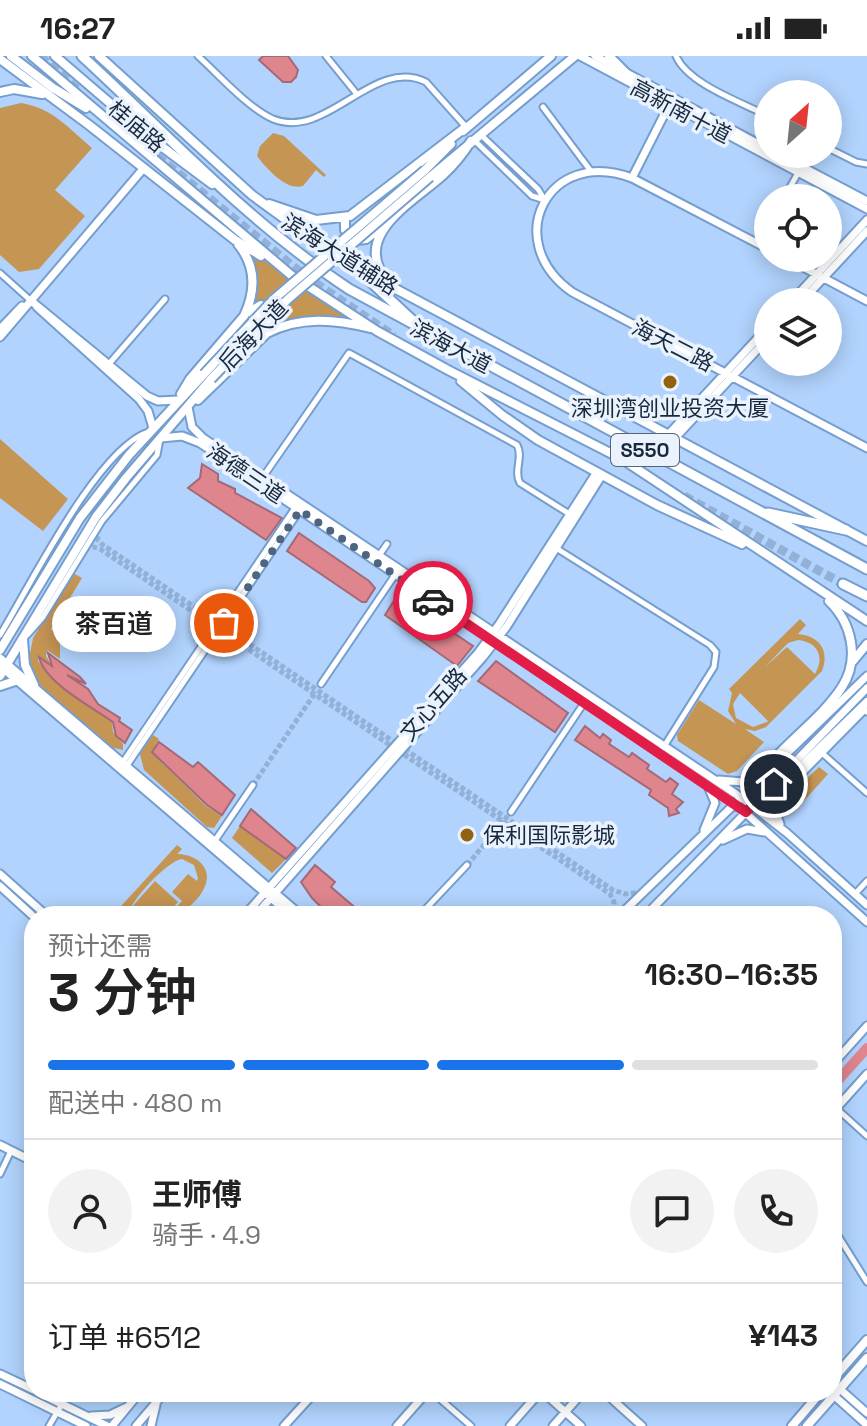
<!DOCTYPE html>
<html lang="zh">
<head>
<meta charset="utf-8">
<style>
	body { margin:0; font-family:"Space Grotesk","Noto Sans SC",sans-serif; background:#f2f2f2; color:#222; height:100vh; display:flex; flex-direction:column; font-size:30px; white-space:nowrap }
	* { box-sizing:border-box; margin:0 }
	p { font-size:26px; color:#767676 }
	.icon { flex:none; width:44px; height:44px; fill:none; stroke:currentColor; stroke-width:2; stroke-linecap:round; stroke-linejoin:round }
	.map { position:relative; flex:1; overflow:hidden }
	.drawer { position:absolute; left:24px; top:850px; width:818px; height:496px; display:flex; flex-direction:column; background:#fff; border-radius:32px; box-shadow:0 4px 20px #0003 }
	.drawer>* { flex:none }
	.needle { width:52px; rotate:27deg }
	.fabs { position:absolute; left:754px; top:24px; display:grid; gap:16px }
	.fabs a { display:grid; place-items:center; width:88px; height:88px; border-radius:50%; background:#fff; box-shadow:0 4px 20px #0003; font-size:40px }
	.pin { position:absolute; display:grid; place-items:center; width:68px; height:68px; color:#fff; margin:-34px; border:4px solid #fff; border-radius:50%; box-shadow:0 2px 8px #0007 }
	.courier { position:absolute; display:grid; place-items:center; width:80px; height:80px; margin:-40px; border:6px solid #e11d48; border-radius:50%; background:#fff; color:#222; box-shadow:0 2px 10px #0007 }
	.bubble { position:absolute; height:56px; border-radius:28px; background:#fff; box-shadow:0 4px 20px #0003; font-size:26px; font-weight:600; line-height:56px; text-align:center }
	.headline em { font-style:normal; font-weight:600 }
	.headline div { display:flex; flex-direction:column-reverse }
	.headline { display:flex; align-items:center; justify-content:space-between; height:136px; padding:0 24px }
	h1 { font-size:52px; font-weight:600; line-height:60px }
	.bar { display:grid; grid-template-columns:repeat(4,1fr); gap:12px 8px; align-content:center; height:96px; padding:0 24px }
	.bar i { height:10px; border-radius:6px; background:#e0e0e0 }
	.bar .active { background:#1a73e8 }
	.bar p { grid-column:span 4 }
	.line { display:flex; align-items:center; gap:20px; padding:0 24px; border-top:2px solid #e0e0e0 }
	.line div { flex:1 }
	.round { display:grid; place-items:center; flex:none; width:84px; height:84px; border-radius:42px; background:#f2f2f2 }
	.status { display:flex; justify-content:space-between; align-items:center; height:56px; padding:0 40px; background:#fff; direction:ltr }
	.status svg { height:22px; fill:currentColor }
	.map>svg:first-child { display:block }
	.green { fill:#c59554; fill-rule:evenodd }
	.water { fill:#df858e; stroke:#a46976; stroke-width:2 }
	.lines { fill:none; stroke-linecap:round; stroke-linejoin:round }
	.river { stroke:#df858e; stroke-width:10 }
	.street-tunnel { stroke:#93b1d7; stroke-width:5; stroke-dasharray:5 2.5; stroke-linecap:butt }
	.highway-tunnel { stroke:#93b1d7; stroke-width:9; stroke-dasharray:9 4.5; stroke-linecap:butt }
	.street-casing { stroke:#759ecf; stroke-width:9 }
	.secondary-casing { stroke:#759ecf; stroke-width:11 }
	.primary-casing { stroke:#759ecf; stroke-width:12 }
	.highway-casing { stroke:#759ecf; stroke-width:13 }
	.street { stroke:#fff; stroke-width:5 }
	.secondary { stroke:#fff; stroke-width:7 }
	.primary { stroke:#fff; stroke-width:8 }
	.highway { stroke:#fff; stroke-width:9 }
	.primary-bridge-casing { stroke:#759ecf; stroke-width:12; stroke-linecap:butt }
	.primary-bridge { stroke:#fff; stroke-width:8 }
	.done { stroke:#4e6480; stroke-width:8; stroke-dasharray:0 14.4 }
	.route { stroke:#e11d48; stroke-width:10 }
	.poi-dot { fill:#926211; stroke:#e9f2fd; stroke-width:3 }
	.labels { text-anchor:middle; stroke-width:7; stroke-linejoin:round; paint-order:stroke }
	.shield { fill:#e9f2fd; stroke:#576577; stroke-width:2 }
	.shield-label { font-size:20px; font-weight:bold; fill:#19293d }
	.street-label { font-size:22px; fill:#19293d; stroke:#e9f2fd }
	.poi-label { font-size:22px; fill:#19293d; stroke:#e9f2fd }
</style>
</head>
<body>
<div class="status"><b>16:27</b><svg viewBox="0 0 49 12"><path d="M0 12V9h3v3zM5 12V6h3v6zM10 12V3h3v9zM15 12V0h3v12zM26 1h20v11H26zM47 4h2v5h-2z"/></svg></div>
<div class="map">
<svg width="867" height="1370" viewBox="0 0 867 1370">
	<rect width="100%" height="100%" fill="#b1d3fd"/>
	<!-- green -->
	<path class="green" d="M21,47c33,6 46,24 71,45l-37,42 30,26 -46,53 -20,3 -19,-17v-147z
		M273,77l11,3 42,39 -2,2 -8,-7 -13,16c-17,5 -36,-17 -46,-30l3,-10z
		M245,192l115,75c-30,-7 -54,-10 -84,0l-10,-20h-14z
		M0,383l68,60 -25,32 -43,-33z
		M73,517l9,5 -31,51 9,9v21l-13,-9 -1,6 6,10 -13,-9 -1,4 22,25 52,36 1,10 10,12v6l-13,-3 -77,-67 -6,-11 6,-31z
		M800,563l6,6 -8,9c21,2 32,16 24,37l-56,56 -11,4 -10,-2 19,13 -27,29 -9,3 -50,-33 -1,-6 22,-35 37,24 -8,-13 4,-18 -3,-4zM798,584c20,2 27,17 17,34l-28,-27 -22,20 23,-24zM740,637l28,28 -1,1 -14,5 -17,-9 -3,-14z
		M153,679l6,4 -7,14 54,53 16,10 -8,12 -7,-1 -63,-57 -4,-16z
		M819,711l9,7 -35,39 -12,-11z
		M240,770l46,33 -14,14 -40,-35z
		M177,789l5,4 -5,5c18,0 36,13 28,32 -4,12 -17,21 -25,30h-12l14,-15 -10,-9 16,-18 9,7 1,-3 -4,-13 -12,-6c-15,2 -51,41 -55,57h-15z
		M155,825l23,21 -12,14h-31l-4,-8z"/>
	<!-- water -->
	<path class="water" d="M263,0h25l10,14 -2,7 -5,5h-8l-24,-22z
		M202,408l16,10v7l17,8v4l47,25 -16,22 -78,-52 12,-10z
		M299,477l70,48 6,7 -9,14h-4l-75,-51z
		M397,540l12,9v4l20,11 4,-1 40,27 -16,20 -72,-51z
		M48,597l32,24 6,7 -19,-9 21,14 10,15 22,14 -1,3 13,9 -7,13 -9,-7 -3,-14c-21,-15 -68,-39 -74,-65l13,9z
		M496,605l72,52 -13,19 -77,-51z
		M585,670l15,12 3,-4 8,6 -2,4 20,13 3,-4 17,12 -2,4 19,13 4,-4 8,6 -6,10 11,8 -7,7 3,4 -10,3 -1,-8 -19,-13 2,-5 -76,-50z
		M159,686l34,25 5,-5 37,33 -13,20 -15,-10 -55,-53z
		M251,753l45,39 -10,11 -46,-33z
		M315,809l20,17 -4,5 34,29h-35l-18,-18 -11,-16z"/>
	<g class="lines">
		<!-- river -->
		<path class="river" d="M832,1031l35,-39"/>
		<!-- street-tunnel -->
		<path class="street-tunnel" d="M96,473l2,11 5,5 510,345 12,4 18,-2
			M85,493l9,-2 6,2 510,345 4,8 -1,14
			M253,729l62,-92
			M467,809l38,-45"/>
		<!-- highway-tunnel -->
		<path class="highway-tunnel" d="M40,0l39,35
			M136,83l169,137 89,60
			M684,440l159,88"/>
		<defs>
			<path id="street" d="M198,0c21,19 50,52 75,63 54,22 100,-63 153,-37l40,45
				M326,0l30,37
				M676,0c12,28 65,46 92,60
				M543,51l47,63
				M481,79l57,54 6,10
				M474,84l58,56 13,4
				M828,92l28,14 11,2
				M784,142l14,-25
				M760,188l8,-15
				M0,217l30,27
				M108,309l57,-66
				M263,421l86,-124 168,92c7,12 -4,26 3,38l51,32
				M556,492l154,97 6,7 -2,15 -51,81
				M380,498l7,-10
				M28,578l15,-17 59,-96 55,-66 3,-16
				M0,579c29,-47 97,-186 148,-203
				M321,628l76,-112
				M822,697l45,40
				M121,709l176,-260
				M126,711l174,-257
				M776,728l11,2 6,-3 72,-73 2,2
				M511,756l75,-112
				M214,786l39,-57
				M855,838l12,-13
				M419,860l48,-51
				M836,1052l31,28
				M0,1118l11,-23
				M832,1170l35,56
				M432,1336l39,34
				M49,1370l20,-34"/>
			<path id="secondary" d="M580,0l287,153
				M595,0l173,93
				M778,98l89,47
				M632,122l37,-73
				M768,193l-136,-71c-84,-32 -132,63 -60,114l295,156
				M786,202l81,43
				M30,244l117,96 11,5 20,-1
				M791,246l76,-82
				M801,246l66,-71
				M37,251l102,92 9,12 5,17
				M0,273l22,-23
				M0,281l143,-168
				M188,351l4,20 11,11 539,360 45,35 80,72
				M668,379l100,-108
				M161,382l21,-2 18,7 530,356 137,123
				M674,383l94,-101
				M0,602l302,258
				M0,610l292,250
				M719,724l24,2 20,-12
				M774,728v24l6,16
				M704,774l11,-27 -7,-17
				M723,784l24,-11 17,3
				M0,818l47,42
				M0,830l34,31
				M244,860l234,-263 22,-30 97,-151
				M255,860l228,-259 24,-31 95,-151
				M619,860l248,-240
				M645,860l222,-228
				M832,1009l35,-39
				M832,1057l35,-39
				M0,1089l34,17
				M0,1318l34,16
				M832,1326l35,31
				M0,1328l86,42
				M37,1336l70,34
				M543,1336l38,34
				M604,1336l38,34
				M830,1336l37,33
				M91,1360l19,-1 17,-8
				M112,1370l28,-34
				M136,1370l29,-34
				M151,1370l5,-21
				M284,1370l31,-34
				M397,1370l30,-34
				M510,1370l30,-34
				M553,1370l30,-34"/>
			<path id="primary" d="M11,0l42,32 33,20
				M32,0l259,219 86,56 71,39 174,89 245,162
				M55,0l98,84 59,44
				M99,0l153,139 59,43 83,50 473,253
				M609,0l18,18
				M0,3l89,66 146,115 26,16
				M0,36l14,-3 28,5
				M463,75l88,-75
				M425,114l26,-26
				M430,121l145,-121
				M269,148l47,16 34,-4 116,-89
				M345,162v12l12,10 9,-1 14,-11
				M388,226c-39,-46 24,-79 55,-107 11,-10 20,-21 28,-34
				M249,256l12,-7 10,5 3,9 -7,13
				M461,325l41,34 36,25 119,65 85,39
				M181,338l9,-15 54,-63c12,-25 12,-50 -6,-72
				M198,344l69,-67c33,-17 68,-14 103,-5
				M23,584l2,25 9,20
				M0,594l80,-132 49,-63 75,-81
				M853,605l14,-17
				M0,620l96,-159 30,-39 85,-99
				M0,630l18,-6
				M774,728l17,-8 76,-74
				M754,730c22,-39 64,-62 88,-99 18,-28 10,-64 -13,-86
				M832,1324l35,-40
				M792,1370l29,-34
				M807,1370l60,-68"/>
			<path id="highway" d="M82,0c87,80 167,167 267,233l518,280
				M354,210l58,54
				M768,457l78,17
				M843,528l24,12"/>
		</defs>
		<!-- street casing -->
		<use href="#street" class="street-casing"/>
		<!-- secondary casing -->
		<use href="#secondary" class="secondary-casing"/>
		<!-- primary casing -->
		<use href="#primary" class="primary-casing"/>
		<!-- highway casing -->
		<use href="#highway" class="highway-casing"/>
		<!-- street -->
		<use href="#street" class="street"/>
		<!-- secondary -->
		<use href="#secondary" class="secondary"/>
		<!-- primary -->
		<use href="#primary" class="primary"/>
		<!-- highway -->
		<use href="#highway" class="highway"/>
		<defs>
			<path id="primary-bridge" d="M204,318l70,-75 151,-129
				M211,323l77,-80 142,-122"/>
		</defs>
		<!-- primary-bridge casing -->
		<use href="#primary-bridge" class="primary-bridge-casing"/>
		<!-- primary-bridge -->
		<use href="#primary-bridge" class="primary-bridge"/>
	</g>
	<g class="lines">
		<!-- done -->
		<path class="done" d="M224,567l76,-113 133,91"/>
		<!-- route -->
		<path class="route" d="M433,545l313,211 28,-28"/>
	</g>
	<!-- markers -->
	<g class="poi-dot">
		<circle cx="670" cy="326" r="8"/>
		<circle cx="467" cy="779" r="8"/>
	</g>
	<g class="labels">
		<!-- shield labels -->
		<rect class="shield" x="611" y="378" width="68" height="32" rx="6"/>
		<g class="shield-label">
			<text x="645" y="401">S550</text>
		</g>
		<!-- street labels -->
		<g class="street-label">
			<text transform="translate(681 55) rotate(28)" y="8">高新南十道</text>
			<text transform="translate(137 70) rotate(40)" y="8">桂庙路</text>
			<text transform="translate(340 198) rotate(32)" y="8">滨海大道辅路</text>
			<text transform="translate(253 279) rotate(-46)" y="8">后海大道</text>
			<text transform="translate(673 289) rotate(27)" y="8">海天二路</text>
			<text transform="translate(451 290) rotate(28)" y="8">滨海大道</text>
			<text transform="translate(246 417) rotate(34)" y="8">海德三道</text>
			<text transform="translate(433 648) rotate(-49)" y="8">文心五路</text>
		</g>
		<!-- poi labels -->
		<g class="poi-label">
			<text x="670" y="360">深圳湾创业投资大厦</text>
			<text x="483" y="787" text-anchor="start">保利国际影城</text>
		</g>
	</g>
</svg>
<div class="fabs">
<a><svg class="needle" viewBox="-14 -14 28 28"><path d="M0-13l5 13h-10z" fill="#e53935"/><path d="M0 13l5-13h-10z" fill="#767676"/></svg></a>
<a><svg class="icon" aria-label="locate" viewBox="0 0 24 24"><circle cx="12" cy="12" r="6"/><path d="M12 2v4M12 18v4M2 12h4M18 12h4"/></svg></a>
<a><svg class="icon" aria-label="layers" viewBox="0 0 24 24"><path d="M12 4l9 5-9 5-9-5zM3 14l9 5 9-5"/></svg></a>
</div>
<div class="pin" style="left:224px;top:567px;background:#ea580c"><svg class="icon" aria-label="bag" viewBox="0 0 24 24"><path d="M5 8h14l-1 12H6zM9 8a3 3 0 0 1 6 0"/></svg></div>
<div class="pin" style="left:774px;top:728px;background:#1f2937"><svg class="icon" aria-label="home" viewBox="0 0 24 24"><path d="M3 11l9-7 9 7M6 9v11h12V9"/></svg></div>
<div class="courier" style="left:433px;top:545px"><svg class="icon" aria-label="car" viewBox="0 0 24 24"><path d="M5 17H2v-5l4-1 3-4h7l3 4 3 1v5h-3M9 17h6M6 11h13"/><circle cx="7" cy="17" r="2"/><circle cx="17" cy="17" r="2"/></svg></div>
<div class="bubble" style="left:52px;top:540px;width:124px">茶百道</div>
<section class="drawer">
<div class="headline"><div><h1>3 分钟</h1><p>预计还需</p></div><em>16:30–16:35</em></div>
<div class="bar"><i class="active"></i><i class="active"></i><i class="active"></i><i></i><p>配送中 · 480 m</p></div>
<div class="line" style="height:144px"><a class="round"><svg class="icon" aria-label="person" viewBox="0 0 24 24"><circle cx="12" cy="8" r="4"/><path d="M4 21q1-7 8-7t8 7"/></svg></a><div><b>王师傅</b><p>骑手 · 4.9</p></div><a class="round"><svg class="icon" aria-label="chat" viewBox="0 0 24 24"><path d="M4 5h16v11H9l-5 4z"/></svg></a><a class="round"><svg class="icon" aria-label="phone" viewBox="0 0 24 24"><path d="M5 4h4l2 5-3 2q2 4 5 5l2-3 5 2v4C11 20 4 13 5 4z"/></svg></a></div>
<div class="line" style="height:104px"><div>订单 #6512</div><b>¥143</b></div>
</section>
</div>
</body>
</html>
